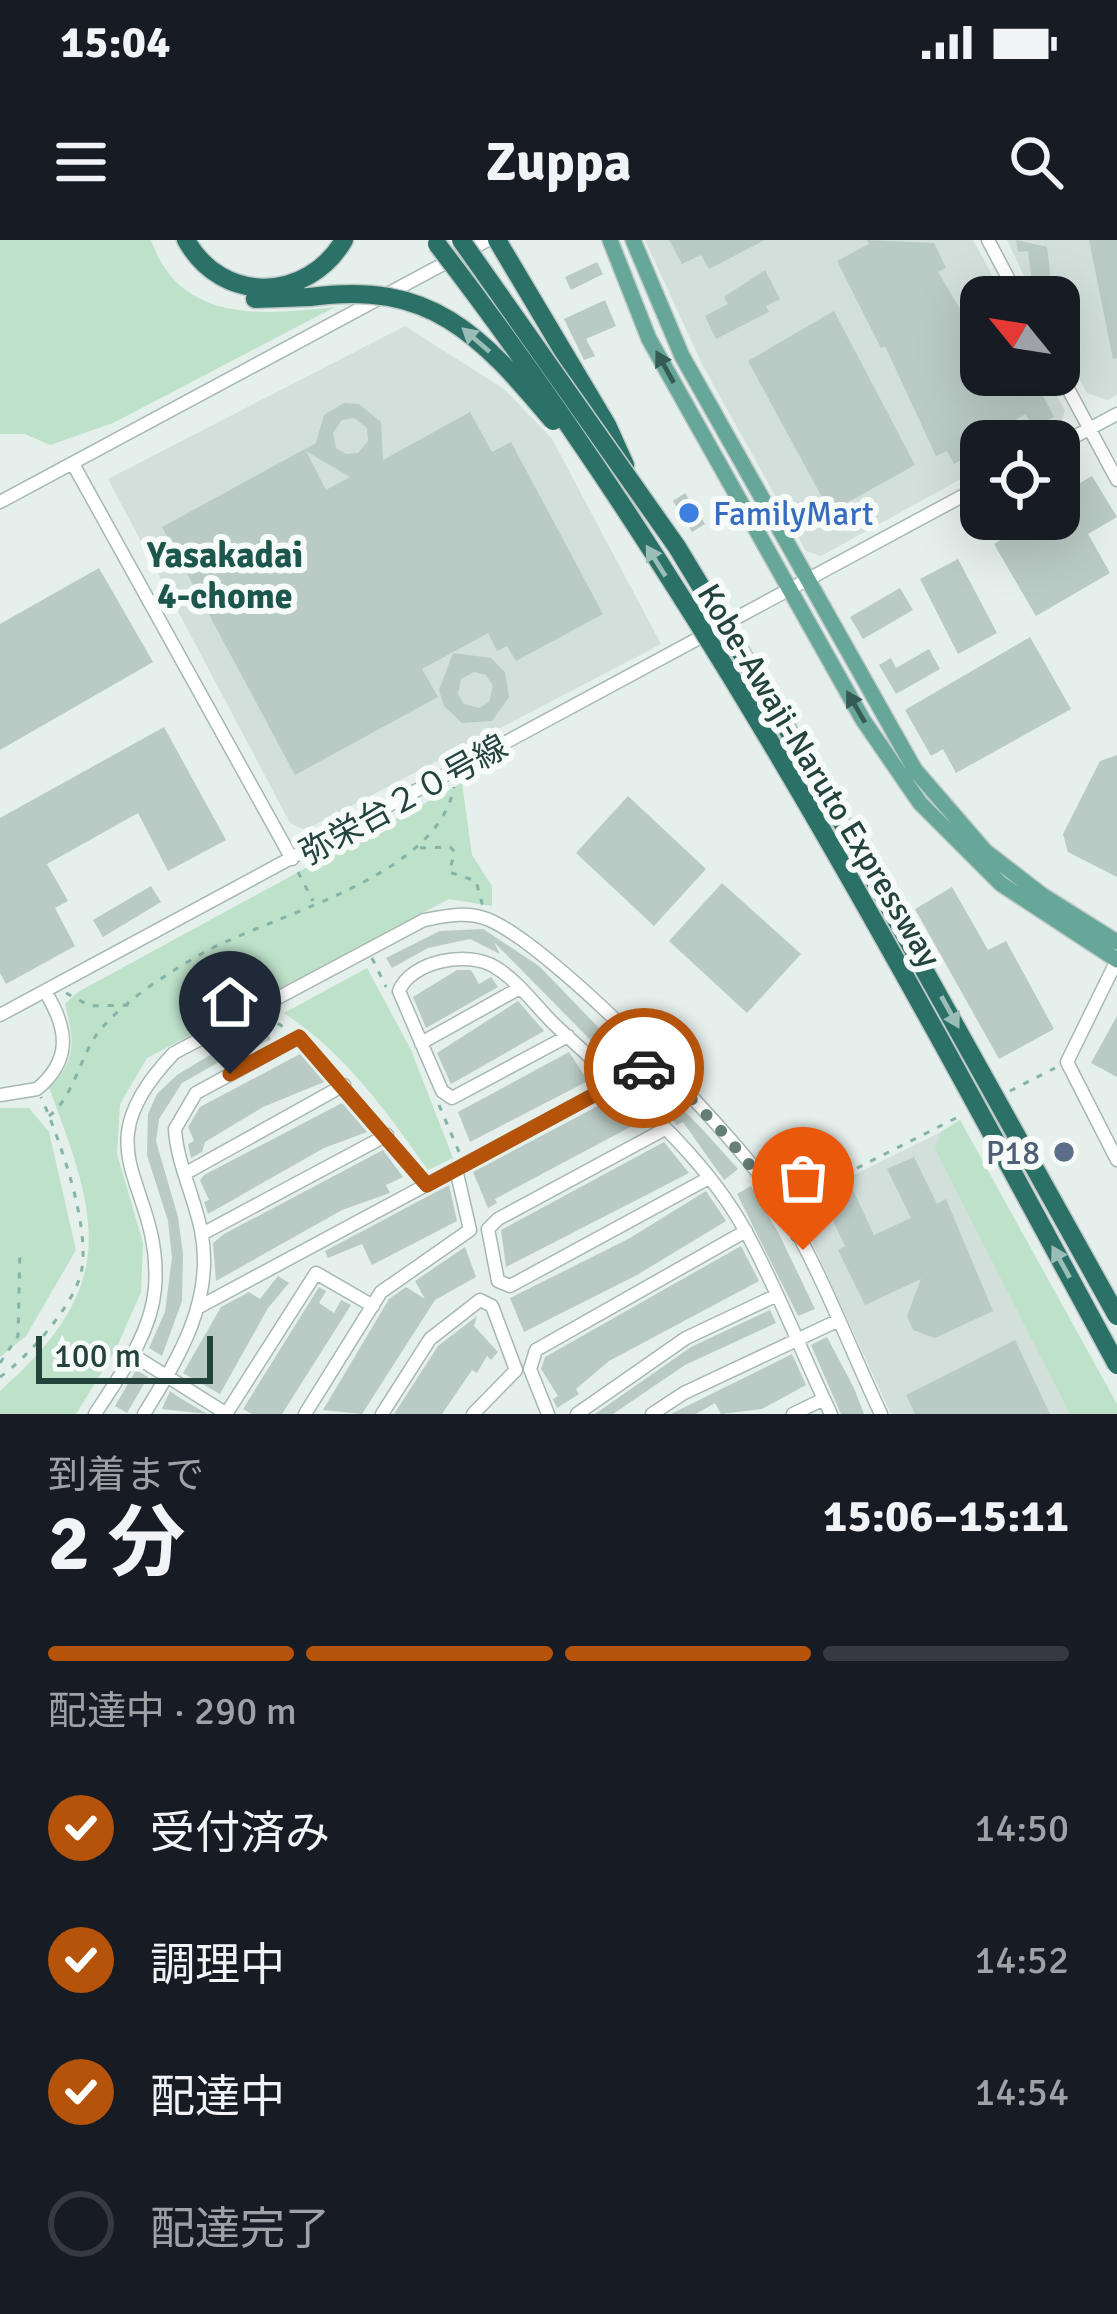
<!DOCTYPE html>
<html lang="ja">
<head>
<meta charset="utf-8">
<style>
	body { margin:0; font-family:Signika,"Noto Sans JP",sans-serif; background:#242831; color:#f1f3f6; height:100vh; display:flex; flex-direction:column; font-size:45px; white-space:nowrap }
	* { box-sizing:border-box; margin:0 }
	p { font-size:39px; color:#9ea1a6 }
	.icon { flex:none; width:66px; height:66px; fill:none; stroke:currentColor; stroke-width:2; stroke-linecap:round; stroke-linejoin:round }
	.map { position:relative; height:1174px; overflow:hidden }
	.side { display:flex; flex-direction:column; background:#171b24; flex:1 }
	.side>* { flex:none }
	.needle { width:78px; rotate:300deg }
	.buttons { position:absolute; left:960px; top:36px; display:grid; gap:24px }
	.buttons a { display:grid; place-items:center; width:120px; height:120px; border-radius:24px; background:#171b24; box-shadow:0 12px 48px #0002; font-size:60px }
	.scale { position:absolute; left:36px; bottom:30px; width:177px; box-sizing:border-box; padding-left:12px; border:6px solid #23433c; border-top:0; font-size:33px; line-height:42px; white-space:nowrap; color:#23433c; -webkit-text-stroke:9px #f6fbf9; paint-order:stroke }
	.pin { position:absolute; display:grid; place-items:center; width:102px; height:102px; color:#fff; margin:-123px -51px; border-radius:50% 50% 50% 0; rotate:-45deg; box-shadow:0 0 12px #0007 }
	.pin .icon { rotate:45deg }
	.courier { position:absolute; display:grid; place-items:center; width:120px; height:120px; margin:-60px; border:9px solid #b45309; border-radius:50%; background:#fff; color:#222; box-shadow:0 3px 15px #0007 }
	.summary em { font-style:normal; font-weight:700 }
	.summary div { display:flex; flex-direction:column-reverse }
	.summary { display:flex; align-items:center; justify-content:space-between; height:204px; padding:0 48px }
	h1 { font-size:78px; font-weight:700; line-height:90px }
	.bar { display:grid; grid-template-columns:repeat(4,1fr); gap:18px 12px; align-content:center; height:144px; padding:0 48px }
	.bar i { height:15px; border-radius:9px; background:#363941 }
	.bar .current { background:#b45309 }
	.bar p { grid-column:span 4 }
	ol { padding:0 48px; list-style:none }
	li { display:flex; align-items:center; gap:36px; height:132px }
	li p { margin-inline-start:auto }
	li .icon { padding:12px; border-radius:50%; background:#b45309; color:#fff; stroke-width:4 }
	li:last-child { color:#9ea1a6 }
	li i { width:66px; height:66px; border:6px solid #363941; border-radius:50% }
	.status { display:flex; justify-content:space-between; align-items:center; height:84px; padding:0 60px; background:#171b24; direction:ltr }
	.status svg { height:33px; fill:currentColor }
	header { display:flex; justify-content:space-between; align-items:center; height:156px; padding:0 48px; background:#171b24; font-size:54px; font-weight:700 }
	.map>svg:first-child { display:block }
	.built { fill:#d3dfda }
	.green { fill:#bde1c9 }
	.building { fill:#bacac4; fill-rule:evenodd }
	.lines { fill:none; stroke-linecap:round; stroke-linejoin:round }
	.minor-casing { stroke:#a7b8b3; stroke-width:15 }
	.major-casing { stroke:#c1cac8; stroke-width:18 }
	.highway-casing { stroke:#c1cac8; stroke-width:21 }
	.path { stroke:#84b4a8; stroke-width:3; stroke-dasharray:6 9; stroke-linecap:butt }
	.minor { stroke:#fff; stroke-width:12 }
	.major { stroke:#67a79a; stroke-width:15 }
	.highway { stroke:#2c7167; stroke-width:18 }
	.highway-bridge-casing { stroke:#c1cac8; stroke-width:21; stroke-linecap:butt }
	.highway-bridge { stroke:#2c7167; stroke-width:18 }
	.oneway { fill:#9bbdb7 }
	.oneway2 { fill:#345c54 }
	.done { stroke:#677f79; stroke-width:12; stroke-dasharray:0 21.6 }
	.route { stroke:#b45309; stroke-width:15 }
	.shop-dot { fill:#3f7fe0; stroke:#f6fbf9; stroke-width:4.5 }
	.service-dot { fill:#5c6f8a; stroke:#f6fbf9; stroke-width:4.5 }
	.labels { text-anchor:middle; stroke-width:12; stroke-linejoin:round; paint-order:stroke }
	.shop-label { font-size:33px; fill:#366cbe; stroke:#f6fbf9; text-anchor:start }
	.street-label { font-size:33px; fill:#23433c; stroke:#f6fbf9 }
	.service-label { font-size:33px; fill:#4e5e75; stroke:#f6fbf9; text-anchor:end }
	.neighbourhood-label { font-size:36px; font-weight:bold; fill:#1d564c; stroke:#f6fbf9 }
</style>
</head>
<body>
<div class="status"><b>15:04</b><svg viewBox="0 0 49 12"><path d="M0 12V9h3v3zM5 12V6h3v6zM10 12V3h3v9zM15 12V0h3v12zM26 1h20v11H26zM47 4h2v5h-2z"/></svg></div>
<header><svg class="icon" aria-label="menu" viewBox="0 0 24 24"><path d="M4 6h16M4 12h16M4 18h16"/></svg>Zuppa<svg class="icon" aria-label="search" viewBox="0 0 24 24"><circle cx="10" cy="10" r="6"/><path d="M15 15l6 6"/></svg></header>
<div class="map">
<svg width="1117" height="1174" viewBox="0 0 1117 1174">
	<rect width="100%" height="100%" fill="#e5efeb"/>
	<!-- built -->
	<path class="built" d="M645,0h328l31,57h-23v78h65l19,36 -5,14 -30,16h-49v27l-160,88 -15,-5 -103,-185z
		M1007,0h110v155l-10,5 -20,-7 -28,-51v-45h-25z
		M405,86l99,63 48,50 109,205 -356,186 -15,-7 -182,-344z
		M941,892l132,282h-182l-94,-204 4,-9z"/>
	<!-- green -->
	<path class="green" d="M0,0h151c29,84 112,75 184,67l-222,116 -63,22 -25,-11h-25z
		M462,543l10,72 20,31v20l-43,-7 -302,159 -27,46 -3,50 26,89 -2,49 -25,57 -40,65h-76v-23c118,-105 101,-167 49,-303 29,-28 25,-48 16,-84l13,-12z
		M367,728l44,82 42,108 -25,12c-42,-59 -83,-117 -144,-157z
		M0,868h29l20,24 27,118 -50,86 -26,21z
		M960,880l157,284v10h-47l-135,-265 6,-17z"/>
	<!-- building -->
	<path class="building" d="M669,0h96l-56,29 -8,-14 -19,9z
		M867,0l67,3 12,25 -8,4 28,47 15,-7v63h51l22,42 -21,11 -7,-14 -34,18 5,9h-16v7l-27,16 -7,-13 -11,5 -51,-110 -4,2 -44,-87 32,-17z
		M1016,0l31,7 5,40 -19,3 -5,-39 -10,1z
		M1089,0h28v118l-4,1z
		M597,22l6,12 -32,16 -6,-13z
		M765,30l15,29 -14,7 3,6 -53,27 -11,-23 23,-12 -4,-7z
		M605,60l11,26 -30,13 9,17 -11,4 -20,-41z
		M834,71l81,154 -85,47 -82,-151z
		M359,164l22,18 2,38 87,-48 22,40 19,-10 92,172 -87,47 -9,-15 -10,5 -9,-18 -66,36 16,28 -143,78 -133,-248 154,-84 8,-28 20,-12zM354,178l13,10 1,13 -10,12 -12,1 -10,-6 -3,-15 9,-13zM306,211l44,26 -24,13z
		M1073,231l7,12 12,-7 25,41 -29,17 22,39 -74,43 -42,-72 21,-13 4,8 40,-20v-40z
		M685,253l20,31 -13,8 -19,-31z
		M958,319l39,74 -39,21 -38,-75z
		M99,328l54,94 -153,88v-126z
		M900,348l13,22 -50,29 -13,-22z
		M1030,397l41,72 -115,64 -13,-24 -12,7 -26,-46z
		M929,409l11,20 -44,25 -17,-29 12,-7 5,10z
		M453,413l38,5 14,14 4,25 -17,24 -30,2 -18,-17 -5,-16zM474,432l12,3 7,11 -4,16 -10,6 -15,-4 -6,-10 3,-15z
		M164,487l62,113 -58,31 -30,-58 -91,51 21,37 -13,7 20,38 -69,38 -6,-11v-155z
		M1117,515v122l-49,-25 -5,-18 37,-73z
		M628,556l78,73 -52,57 -78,-73z
		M722,643l79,71 -54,59 -78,-72z
		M151,646l10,16 -58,35 -10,-17z
		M952,647l36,63 18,-9 48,88 -55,30 -84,-150z
		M483,689l56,37 89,92 -10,10 -124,-126 6,12 -30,-15 -42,9 -36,20 -6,-10 54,-27z
		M457,730h14l8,14 12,-7 7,10 -72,41 -13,-31z
		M518,761l26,30 -93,53 -14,-31z
		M1117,776v61l-26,-14z
		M263,783l8,16 -12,6 -3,-4 -74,42 -23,36 -3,22 22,76 5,37 -1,47 -20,55 -13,-8 16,-36 7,-54 -4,-37 -21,-66 1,-41 9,-20 20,-19z
		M569,812l19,29 -118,61 -12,-30z
		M300,814l24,28 -61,25 -58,35 -3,10 -11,6 -3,-14 6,-3 -6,-14 12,-20z
		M650,836l54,55 34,38 -14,11 -41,-58 -6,3 -40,-40z
		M615,857l10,22 6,-3 5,8 -141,75 2,4 -9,5 -15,-36z
		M342,863l25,29 -43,16 -116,66 -4,-12 5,-2 -9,-20 4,-5z
		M664,902l25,31 -183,94 -5,-37z
		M383,910l20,27 -17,8 4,8 -48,17 -126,71 -3,-38 11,-9z
		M914,917l23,47 9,-5 47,112 -58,27 -22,-8 -6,-14 14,-37 -56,26 -27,-55 7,-4 -22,-46 28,-14 23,49 37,-17 -24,-49z
		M449,945l8,36 -85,44 -10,-21 -34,14 -3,-7z
		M751,946l28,48 36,75 -17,7 -61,-122z
		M706,951l20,30 -89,54 -113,57 -14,-34 120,-60z
		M741,1006l18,35 -150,80 -33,28 3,5 -22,14 -4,-9 5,-3 -17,-27 4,-12z
		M465,1007l11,30 -41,23 -73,114 -39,-4 66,-111 17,-12 19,12 -10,-18z
		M278,1036l11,7 -21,25 -48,86 -37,-21 38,-66 28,-15 11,7z
		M319,1047l7,4 -7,12 15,10 7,-13 10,5 -69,109h-30l-9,-5z
		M770,1070l6,13 -91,42 -72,49h-18l96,-67z
		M477,1076l-3,10 24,26 -7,8 -4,-4 -10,17 -5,-3 -30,44h-48l44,-68z
		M827,1097l27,51 10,26h-23l-30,-69z
		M1015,1100l35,74h-135l-9,-19z
		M792,1114l14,31 -44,24 -41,5 -6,-11 -19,11h-25z
		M136,1130l12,7 -21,36 -12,-7z
		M170,1151l10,7 27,16 -45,-5z"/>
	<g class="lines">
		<defs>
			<path id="minor" d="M988,0l30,57
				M1059,132l58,108
				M1059,205l58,-31
				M73,224l219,395
				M0,262l488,-262
				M1117,720l-50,102 50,98
				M0,775l981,-529
				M568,796l-116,62 -10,-7 -43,-100c12,-30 69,-41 96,-24 22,13 41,39 59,57 66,62 148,127 192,208 32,58 56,122 85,182
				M421,803l97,-54
				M0,855l37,-6c35,-29 31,-60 9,-96
				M663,890l-165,89 -10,10 10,52 12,5 197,-107
				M186,933l158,-88
				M202,994l185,-99
				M199,1067l456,-245
				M133,1115l94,59
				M95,1174c25,-39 56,-79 60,-126 8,-107 -78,-134 19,-235l250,-133c21,-4 43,-9 63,-1 66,26 257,224 295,287 39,65 67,140 99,208
				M144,1174c35,-57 71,-114 57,-184 -7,-34 -24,-67 -26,-101l21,-36 103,-56 128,148
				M226,1174l90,-141 57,33
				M305,1174l76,-122 89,-62 -14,-61
				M382,1174l48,-75 50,-39 12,6 24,64 -43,44
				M548,1174l-18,-45 6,-19 210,-119
				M577,1174l109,-76 89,-42
				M652,1174l32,-21 153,-72
				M793,1174l31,-15"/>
			<path id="major" d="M610,0l39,99 214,381 57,83 81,81 116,76
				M633,0l49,116 233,414 70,81 57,44 75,47"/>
			<path id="highway" d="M186,0c36,65 122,62 158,0
				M497,0l110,185 18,40
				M255,59l55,-2"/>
		</defs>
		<!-- minor casing -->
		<use href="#minor" class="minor-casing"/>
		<!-- major casing -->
		<use href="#major" class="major-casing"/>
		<!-- highway casing -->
		<use href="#highway" class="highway-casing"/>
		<!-- path -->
		<path class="path" d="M420,608l30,-1 5,5 -6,20 27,9 7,26
			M298,632l15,29
			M372,718l14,29
			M66,753l24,13 39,-1
			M265,775l23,15
			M1010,851l45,-23
			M439,865l20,47
			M49,876c22,-16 31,-56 46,-79 23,-33 73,-64 108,-84 73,-40 234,-75 251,-166
			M790,962l174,-88
			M0,1123l18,-27 2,-87
			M0,1137c28,-20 77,-74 82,-109 7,-46 -22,-128 -41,-171"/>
		<!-- minor -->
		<use href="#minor" class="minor"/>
		<!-- major -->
		<use href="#major" class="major"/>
		<!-- highway -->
		<use href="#highway" class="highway"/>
		<defs>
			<path id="highway-bridge" d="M461,0l216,307 147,243 293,526
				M437,4c267,347 472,737 680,1121
				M310,57c120,-17 170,37 243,124"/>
		</defs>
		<!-- highway-bridge casing -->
		<use href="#highway-bridge" class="highway-bridge-casing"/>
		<!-- highway-bridge -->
		<use href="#highway-bridge" class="highway-bridge"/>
	</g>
	<!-- one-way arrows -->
	<defs><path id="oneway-solid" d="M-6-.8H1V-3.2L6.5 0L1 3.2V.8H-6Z" transform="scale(3)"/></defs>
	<g class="oneway">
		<use href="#oneway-solid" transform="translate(476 100) rotate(-139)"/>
		<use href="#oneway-solid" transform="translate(656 321) rotate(-122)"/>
		<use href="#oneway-solid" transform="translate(950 772) rotate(61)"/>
		<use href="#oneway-solid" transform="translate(1061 1022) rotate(-119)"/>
	</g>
	<g class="oneway2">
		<use href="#oneway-solid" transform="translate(665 127) rotate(-119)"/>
		<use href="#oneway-solid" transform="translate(856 467) rotate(-120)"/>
	</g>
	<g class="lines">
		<!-- done -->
		<path class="done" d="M644,828l11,-6c58,58 112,113 148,188"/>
		<!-- route -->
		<path class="route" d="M230,834l69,-37 128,148 217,-117"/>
	</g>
	<!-- markers -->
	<circle class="shop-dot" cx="689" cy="273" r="12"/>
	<circle class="service-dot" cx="1064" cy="912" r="12"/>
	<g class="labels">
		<!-- shop labels -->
		<g class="shop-label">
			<text x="713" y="285">FamilyMart</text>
		</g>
		<!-- street labels -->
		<g class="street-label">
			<text transform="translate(820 535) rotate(59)" y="12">Kobe-Awaji-Naruto Expressway</text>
			<text transform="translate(403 559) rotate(-29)" y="12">弥栄台２０号線</text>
		</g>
		<!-- service labels -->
		<g class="service-label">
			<text x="1040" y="924">P18</text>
		</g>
		<!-- neighbourhood labels -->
		<g class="neighbourhood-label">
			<text x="225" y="327">Yasakadai<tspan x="225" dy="41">4-chome</tspan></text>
		</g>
	</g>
</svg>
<div class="buttons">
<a><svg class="needle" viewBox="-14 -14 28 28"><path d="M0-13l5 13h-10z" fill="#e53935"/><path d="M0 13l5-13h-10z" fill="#9ea1a6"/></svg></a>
<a><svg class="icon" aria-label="locate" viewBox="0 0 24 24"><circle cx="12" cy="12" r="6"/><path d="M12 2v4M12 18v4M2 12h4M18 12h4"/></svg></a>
</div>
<div class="scale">100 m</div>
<div class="pin" style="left:803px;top:1010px;background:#ea580c"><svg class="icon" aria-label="bag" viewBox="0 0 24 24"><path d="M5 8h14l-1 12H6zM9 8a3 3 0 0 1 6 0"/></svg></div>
<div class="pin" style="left:230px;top:834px;background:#1f2937"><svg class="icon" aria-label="home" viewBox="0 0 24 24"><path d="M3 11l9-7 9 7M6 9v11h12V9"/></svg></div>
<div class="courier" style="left:644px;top:828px"><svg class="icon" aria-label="car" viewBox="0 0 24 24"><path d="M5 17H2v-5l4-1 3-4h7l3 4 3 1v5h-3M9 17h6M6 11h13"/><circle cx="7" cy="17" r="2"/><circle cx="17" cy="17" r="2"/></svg></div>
</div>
<section class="side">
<div class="summary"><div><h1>2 分</h1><p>到着まで</p></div><em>15:06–15:11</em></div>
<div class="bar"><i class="current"></i><i class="current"></i><i class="current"></i><i></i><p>配達中 · 290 m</p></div>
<ol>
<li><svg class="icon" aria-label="check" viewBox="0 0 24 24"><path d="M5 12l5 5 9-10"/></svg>受付済み<p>14:50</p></li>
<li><svg class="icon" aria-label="check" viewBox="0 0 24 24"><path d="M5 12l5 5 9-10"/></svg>調理中<p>14:52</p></li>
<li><svg class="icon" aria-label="check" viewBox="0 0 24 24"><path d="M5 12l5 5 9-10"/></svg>配達中<p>14:54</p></li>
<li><i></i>配達完了</li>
</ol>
</section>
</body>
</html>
